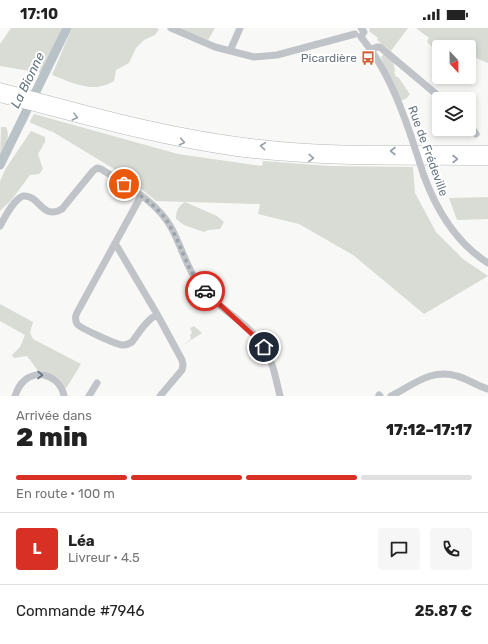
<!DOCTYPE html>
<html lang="fr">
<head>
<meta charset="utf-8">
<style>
	body { margin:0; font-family:Rubik,sans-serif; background:#f6f6f6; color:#222; height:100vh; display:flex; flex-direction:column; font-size:15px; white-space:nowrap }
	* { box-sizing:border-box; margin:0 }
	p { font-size:13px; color:#767676 }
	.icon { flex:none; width:22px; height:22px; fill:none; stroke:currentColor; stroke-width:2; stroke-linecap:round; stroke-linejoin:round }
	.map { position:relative; height:368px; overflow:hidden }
	.drawer { display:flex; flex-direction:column; background:#fff; flex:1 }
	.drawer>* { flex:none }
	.needle { width:26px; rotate:158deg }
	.fabs { position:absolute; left:432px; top:12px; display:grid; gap:8px }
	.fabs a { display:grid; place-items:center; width:44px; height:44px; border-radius:4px; background:#fff; box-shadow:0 2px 6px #0003; font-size:20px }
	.pin { position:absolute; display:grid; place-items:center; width:34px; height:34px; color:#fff; margin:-17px; border:2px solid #fff; border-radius:50%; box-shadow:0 1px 4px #0007 }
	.courier { position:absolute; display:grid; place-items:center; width:40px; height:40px; margin:-20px; border:3px solid #d93025; border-radius:50%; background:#fff; color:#222; box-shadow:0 1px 5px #0007 }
	.headline em { font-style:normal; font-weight:800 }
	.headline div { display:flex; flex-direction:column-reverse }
	.headline { display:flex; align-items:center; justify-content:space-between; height:68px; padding:0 16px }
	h1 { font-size:26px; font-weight:800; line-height:30px }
	.bar { display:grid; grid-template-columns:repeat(4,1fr); gap:6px 4px; align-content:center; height:48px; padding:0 16px }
	.bar i { height:5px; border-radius:3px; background:#e0e0e0 }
	.bar .on { background:#d93025 }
	.bar p { grid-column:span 4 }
	.line { display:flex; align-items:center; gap:10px; padding:0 16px; border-top:1px solid #e0e0e0 }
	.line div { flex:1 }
	.round { display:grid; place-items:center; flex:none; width:42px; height:42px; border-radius:4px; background:#f6f6f6 }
	.status { display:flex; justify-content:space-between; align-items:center; height:28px; padding:0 20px; background:#fff; direction:ltr }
	.status svg { height:11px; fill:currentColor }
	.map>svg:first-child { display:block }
	.green { fill:#d8dcd5 }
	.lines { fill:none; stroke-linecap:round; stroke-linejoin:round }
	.river { stroke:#b9c2c6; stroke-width:9 }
	.highway-casing { stroke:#b3b7ba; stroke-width:11 }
	.minor { stroke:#c0c3c7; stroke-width:7 }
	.highway { stroke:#fff; stroke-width:10 }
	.minor-bridge { stroke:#c0c3c7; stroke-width:7 }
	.oneway { stroke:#97a0a9 }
	.oneway2 { stroke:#6a7784 }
	.done { stroke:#9ca4ac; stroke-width:4; stroke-dasharray:0 7.2 }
	.route { stroke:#d93025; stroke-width:5 }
	.labels { text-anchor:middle; stroke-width:4; stroke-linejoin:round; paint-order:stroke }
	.poi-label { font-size:12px; fill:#6a7784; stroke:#fff; text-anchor:end }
	.street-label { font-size:12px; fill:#6a7784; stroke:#fff }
	.water-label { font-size:13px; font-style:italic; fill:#66777f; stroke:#fff }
</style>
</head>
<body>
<div class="status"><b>17:10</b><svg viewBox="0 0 49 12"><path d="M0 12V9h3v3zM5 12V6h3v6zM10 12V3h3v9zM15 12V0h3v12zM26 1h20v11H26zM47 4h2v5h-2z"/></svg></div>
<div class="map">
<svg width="488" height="368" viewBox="0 0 488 368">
	<rect width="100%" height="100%" fill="#f8f8f6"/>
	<!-- green -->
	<path class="green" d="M11,0h51l-21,45 -41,-7v-22z
		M72,0h84l3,1 -4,6 -11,5 -8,8 -7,15 -13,7 -2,11c-21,13 -41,2 -62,-6z
		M179,0h36l-7,12z
		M370,0h38l-17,23 -14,-11 1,-2 -8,-6 -1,-3z
		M416,0h72v35l-19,-8v-8h-30v6l-12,-11 2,-4z
		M384,26l9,7 2,10 -1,1 2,5h2l12,17 -3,4 -6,3 -16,-32 -4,-12z
		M34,86l144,40 84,12 1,-5 66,5 84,1 2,26 21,39 27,27 25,17 -64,38 -71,-59 -54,-31 -41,-10 2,-10 -104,-3 -32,-26 -71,-43 -22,-9 -1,-2z
		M1,99h5c5,11 -1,21 -6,31z
		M31,103l14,6v5l-7,12 5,15 -4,5 -9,1 -17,23 -13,13v-30l6,-13z
		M488,169v22l-31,1 -8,-22z
		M185,174l32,14 7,6 -4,7 -12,1 -4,2 -20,-7 -8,-6c0,-8 2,-13 9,-17z
		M0,276l33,18 -3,11 3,6 48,25 -14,23 -2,1c-5,-12 -14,-16 -27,-17l-11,-15 -13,2 -2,-3 8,-8 5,-12 -25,-14z
		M194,298l8,7 -22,14 11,-8 -1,-4 2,-2 -2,-5z"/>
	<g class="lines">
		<!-- river -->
		<path class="river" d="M0,137l67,-137"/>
		<defs>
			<path id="highway" d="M0,60c86,23 172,48 261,57 75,9 151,5 227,6
				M0,69c78,20 156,43 237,54 83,11 167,8 251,9"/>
		</defs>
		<!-- highway casing -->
		<use href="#highway" class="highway-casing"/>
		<!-- minor -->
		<path class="minor" d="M171,0l44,19 39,10 23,-2 78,-21
			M361,0l3,4 -3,5
			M361,9c24,29 38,64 50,99
			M371,22l6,-3h3l62,52
			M230,23l10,-23
			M469,96l7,10
			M424,148c13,35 32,67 64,87
			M141,168l-62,113c-3,5 -5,9 -2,15 3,4 40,21 46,21 4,0 6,-1 9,-3 8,-11 14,-21 25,-28
			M0,198c5,-9 13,-26 23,-30 16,-2 19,25 39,13l31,-38 4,-3 4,1c25,16 57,33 71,60 10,19 15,40 28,57 18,23 49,37 64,61 9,14 12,33 16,49
			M115,215l42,71 25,46 1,5 -1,5 -22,26
			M379,367l1,1
			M15,368c2,-6 5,-12 10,-16 15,-12 36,-2 39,16
			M89,368l8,-13
			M391,368c22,-11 40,-28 66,-20 11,3 20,10 31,13"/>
		<!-- highway -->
		<use href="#highway" class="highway"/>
		<!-- minor-bridge -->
		<path class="minor-bridge" d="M411,108l13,40"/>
	</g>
	<!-- one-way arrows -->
	<defs><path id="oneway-chevron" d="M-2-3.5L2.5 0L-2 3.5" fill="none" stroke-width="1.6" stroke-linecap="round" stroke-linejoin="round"/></defs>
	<g class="oneway">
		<use href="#oneway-chevron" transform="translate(75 89) rotate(14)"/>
		<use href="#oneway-chevron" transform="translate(182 114) rotate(12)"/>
		<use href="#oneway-chevron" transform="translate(263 118) rotate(-174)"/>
		<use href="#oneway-chevron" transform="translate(393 123) rotate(180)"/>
		<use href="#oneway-chevron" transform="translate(311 130) rotate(2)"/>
		<use href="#oneway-chevron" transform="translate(455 131)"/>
	</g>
	<use class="oneway2" href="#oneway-chevron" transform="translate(40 347)"/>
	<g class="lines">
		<!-- done -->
		<path class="done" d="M124,156c17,12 37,24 47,44 12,21 17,45 34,63"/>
		<!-- route -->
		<path class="route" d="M205,263l49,45 10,11"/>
	</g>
	<!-- icons -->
	<defs>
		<symbol id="bus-bare" viewBox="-9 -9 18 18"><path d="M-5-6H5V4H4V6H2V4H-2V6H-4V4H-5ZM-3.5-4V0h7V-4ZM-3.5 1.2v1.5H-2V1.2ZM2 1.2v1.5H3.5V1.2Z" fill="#d1653d" stroke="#fff" stroke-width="2.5" paint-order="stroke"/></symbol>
	</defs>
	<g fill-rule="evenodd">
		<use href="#bus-bare" x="358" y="20" width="20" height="20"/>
	</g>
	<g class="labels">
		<!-- poi labels -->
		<g class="poi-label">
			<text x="357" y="34">Picardière</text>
		</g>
		<!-- street labels -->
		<g class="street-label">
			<text transform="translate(428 123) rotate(70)" y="4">Rue de Frédeville</text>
		</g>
		<!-- water labels -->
		<g class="water-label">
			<text transform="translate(27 52) rotate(-64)" y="5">La Bionne</text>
		</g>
	</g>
</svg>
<div class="fabs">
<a><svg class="needle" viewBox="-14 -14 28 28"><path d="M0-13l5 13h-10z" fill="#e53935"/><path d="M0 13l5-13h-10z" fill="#767676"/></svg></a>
<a><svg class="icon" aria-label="layers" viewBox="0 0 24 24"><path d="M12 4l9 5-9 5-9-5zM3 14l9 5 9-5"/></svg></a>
</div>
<div class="pin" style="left:124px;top:156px;background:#ea580c"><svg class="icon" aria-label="bag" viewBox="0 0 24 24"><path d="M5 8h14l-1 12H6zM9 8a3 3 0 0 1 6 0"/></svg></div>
<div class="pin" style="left:264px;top:319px;background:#1f2937"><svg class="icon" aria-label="home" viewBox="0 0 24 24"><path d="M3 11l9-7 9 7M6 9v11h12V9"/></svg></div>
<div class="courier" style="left:205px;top:263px"><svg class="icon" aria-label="car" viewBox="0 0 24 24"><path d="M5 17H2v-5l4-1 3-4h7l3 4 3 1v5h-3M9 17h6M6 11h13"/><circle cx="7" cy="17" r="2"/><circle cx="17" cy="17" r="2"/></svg></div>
</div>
<section class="drawer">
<div class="headline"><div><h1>2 min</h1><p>Arrivée dans</p></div><em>17:12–17:17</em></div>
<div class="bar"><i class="on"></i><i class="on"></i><i class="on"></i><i></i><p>En route · 100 m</p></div>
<div class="line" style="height:72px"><b class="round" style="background:#d93025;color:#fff">L</b><div><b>Léa</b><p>Livreur · 4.5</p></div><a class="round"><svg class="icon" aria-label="chat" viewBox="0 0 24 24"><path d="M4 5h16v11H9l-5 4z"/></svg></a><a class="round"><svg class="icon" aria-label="phone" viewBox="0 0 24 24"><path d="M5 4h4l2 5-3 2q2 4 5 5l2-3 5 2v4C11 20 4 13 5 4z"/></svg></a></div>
<div class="line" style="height:52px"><div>Commande #7946</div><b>25.87 €</b></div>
</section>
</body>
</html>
